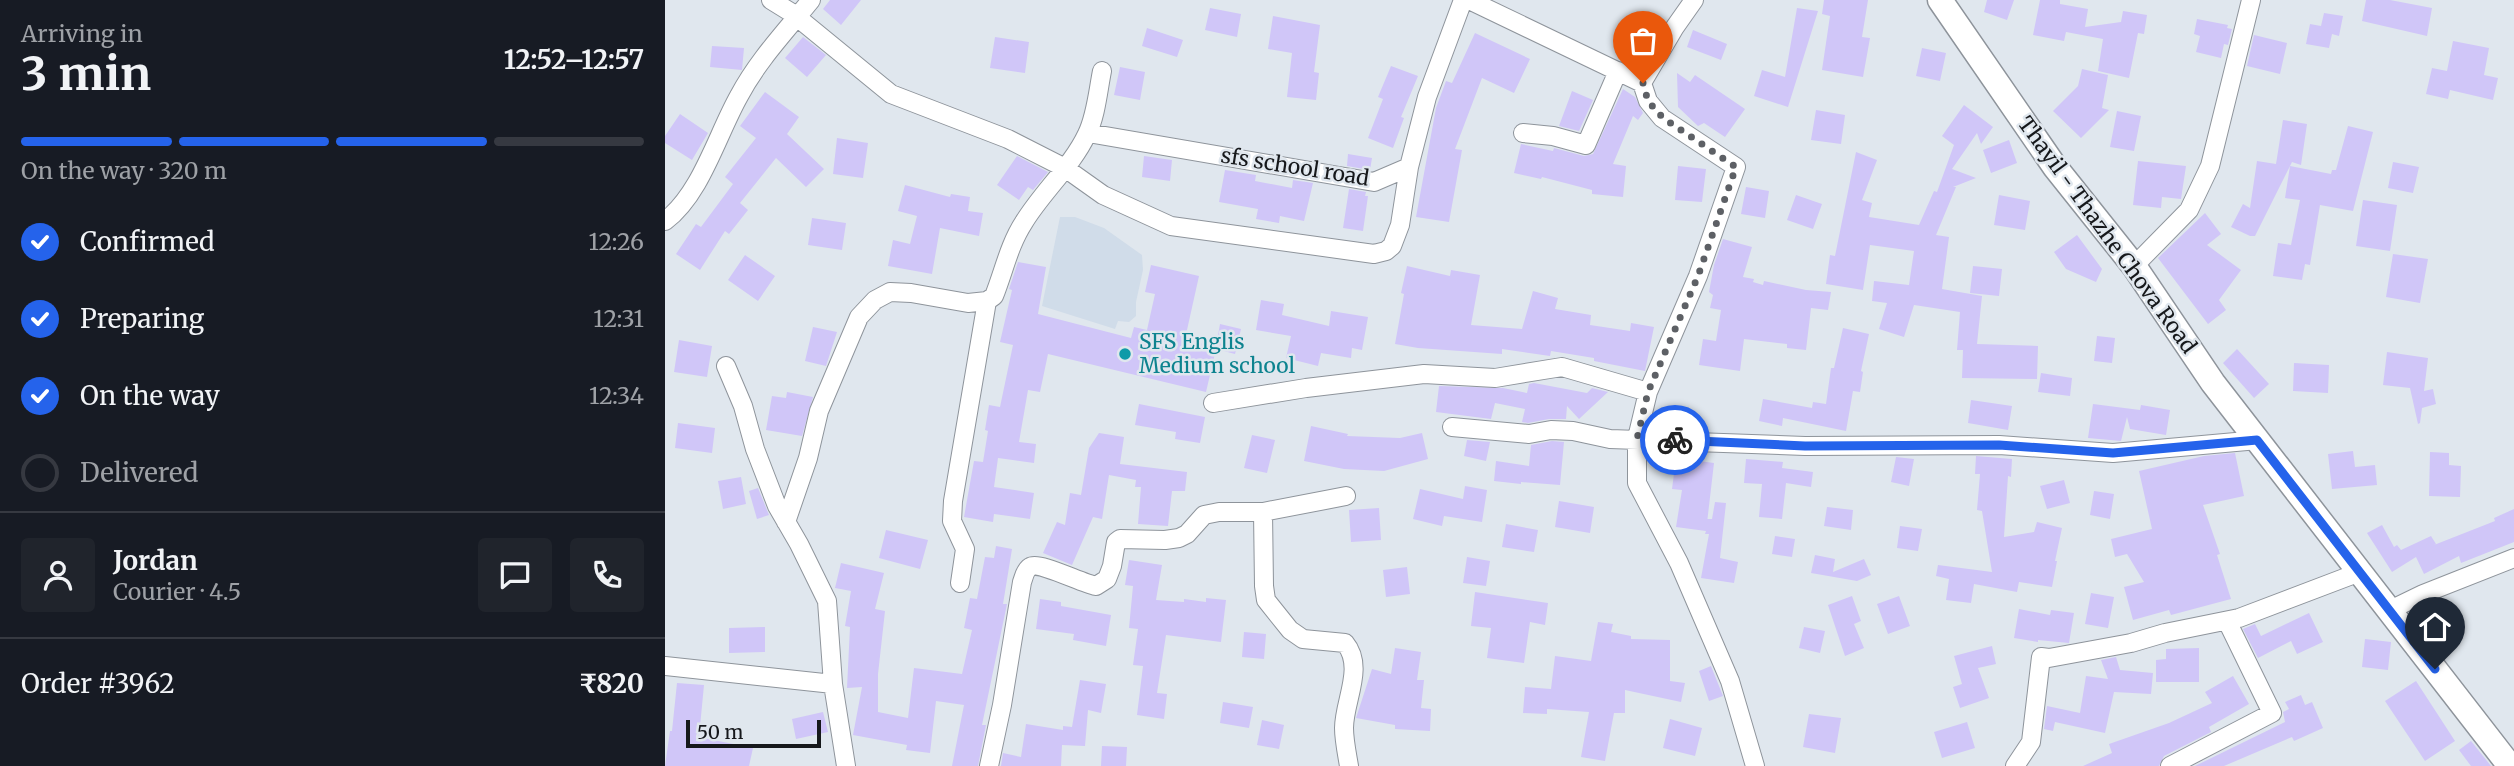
<!DOCTYPE html>
<html lang="en">
<head>
<meta charset="utf-8">
<style>
	body { margin:0; font-family:Merriweather,serif; background:#20242c; color:#f1f3f6; height:100vh; display:flex; flex-direction:column; font-size:26px; white-space:nowrap }
	* { box-sizing:border-box; margin:0 }
	p { font-size:23px; color:#9ea1a6 }
	.icon { flex:none; width:38px; height:38px; fill:none; stroke:currentColor; stroke-width:2; stroke-linecap:round; stroke-linejoin:round }
	.map { position:relative; flex:1; overflow:hidden }
	.details { display:flex; flex-direction:column; background:#171b24; width:665px }
	.details>* { flex:none }
	.scale { position:absolute; left:21px; bottom:18px; width:135px; box-sizing:border-box; padding-left:7px; border:4px solid #16181b; border-top:0; font-size:19px; line-height:24px; white-space:nowrap; color:#16181b; -webkit-text-stroke:5px #e0e7ee; paint-order:stroke }
	.pin { position:absolute; display:grid; place-items:center; width:60px; height:60px; color:#fff; margin:-72px -30px; border-radius:50% 50% 50% 0; rotate:-45deg; box-shadow:0 0 7px #0007 }
	.pin .icon { rotate:45deg }
	.courier { position:absolute; display:grid; place-items:center; width:70px; height:70px; margin:-35px; border:5px solid #2563eb; border-radius:50%; background:#fff; color:#222; box-shadow:0 2px 9px #0007 }
	.summary em { font-style:normal; font-weight:700 }
	.summary div { display:flex; flex-direction:column-reverse }
	.summary { display:flex; align-items:center; justify-content:space-between; height:119px; padding:0 21px }
	h1 { font-size:46px; font-weight:700; line-height:52px }
	.bar { display:grid; grid-template-columns:repeat(4,1fr); gap:10px 7px; align-content:center; height:84px; padding:0 21px }
	.bar i { height:9px; border-radius:5px; background:#363941 }
	.bar .current { background:#2563eb }
	.bar p { grid-column:span 4 }
	.line { display:flex; align-items:center; gap:18px; padding:0 21px; border-top:2px solid #363941 }
	.line div { flex:1 }
	.round { display:grid; place-items:center; flex:none; width:74px; height:74px; border-radius:7px; background:#20242c }
	ol { padding:0 21px; list-style:none }
	li { display:flex; align-items:center; gap:21px; height:77px }
	li p { margin-inline-start:auto }
	li .icon { padding:7px; border-radius:50%; background:#2563eb; color:#fff; stroke-width:4 }
	li:last-child { color:#9ea1a6 }
	li i { width:38px; height:38px; border:4px solid #363941; border-radius:50% }
	main { display:flex; flex:1; min-height:0 }
	.map>svg:first-child { display:block }
	.built { fill:#d0dce9 }
	.building { fill:#d0c6f8 }
	.lines { fill:none; stroke-linecap:round; stroke-linejoin:round }
	.street-casing { stroke:#8e949b; stroke-width:20 }
	.secondary-casing { stroke:#8e949b; stroke-width:27 }
	.street { stroke:#fff; stroke-width:18 }
	.secondary { stroke:#fff; stroke-width:24 }
	.done { stroke:#5d6065; stroke-width:7; stroke-dasharray:0 12.6 }
	.route { stroke:#2563eb; stroke-width:9 }
	.culture-dot { fill:#0f9aa8; stroke:#e0e7ee; stroke-width:2.5 }
	.labels { text-anchor:middle; stroke-width:5; stroke-linejoin:round; paint-order:stroke }
	.street-label { font-size:21px; fill:#16181b; stroke:#e0e7ee }
	.culture-label { font-size:21px; fill:#0d838f; stroke:#e0e7ee; text-anchor:start }
</style>
</head>
<body>
<main>
<section class="details">
<div class="summary"><div><h1>3 min</h1><p>Arriving in</p></div><em>12:52–12:57</em></div>
<div class="bar"><i class="current"></i><i class="current"></i><i class="current"></i><i></i><p>On the way · 320 m</p></div>
<ol>
<li><svg class="icon" aria-label="check" viewBox="0 0 24 24"><path d="M5 12l5 5 9-10"/></svg>Confirmed<p>12:26</p></li>
<li><svg class="icon" aria-label="check" viewBox="0 0 24 24"><path d="M5 12l5 5 9-10"/></svg>Preparing<p>12:31</p></li>
<li><svg class="icon" aria-label="check" viewBox="0 0 24 24"><path d="M5 12l5 5 9-10"/></svg>On the way<p>12:34</p></li>
<li><i></i>Delivered</li>
</ol>
<div class="line" style="height:126px"><a class="round"><svg class="icon" aria-label="person" viewBox="0 0 24 24"><circle cx="12" cy="8" r="4"/><path d="M4 21q1-7 8-7t8 7"/></svg></a><div><b>Jordan</b><p>Courier · 4.5</p></div><a class="round"><svg class="icon" aria-label="chat" viewBox="0 0 24 24"><path d="M4 5h16v11H9l-5 4z"/></svg></a><a class="round"><svg class="icon" aria-label="phone" viewBox="0 0 24 24"><path d="M5 4h4l2 5-3 2q2 4 5 5l2-3 5 2v4C11 20 4 13 5 4z"/></svg></a></div>
<div class="line" style="height:91px"><div>Order #3962</div><b>₹820</b></div>
</section>
<div class="map">
<svg width="1849" height="766" viewBox="0 0 1849 766">
	<rect width="100%" height="100%" fill="#e0e7ee"/>
	<!-- built -->
	<path class="built" d="M395,217h15l29,11 38,27 1,15 -7,32v14l-7,6 -11,-1 -3,8 -73,-23z"/>
	<!-- building -->
	<path class="building" d="M165,0h31l-20,25 -18,-16z
		M1159,0h44l-6,37 8,1 -7,39 -41,-7 8,-54 -8,-2z
		M1322,0h27l-7,20 -23,-8z
		M1375,0h20v4l28,5 -3,18 36,-5 2,-11 24,4 -3,19 -6,-1 -9,45 -31,-7 5,-32 -37,-7 -2,9 -31,-6z
		M1701,0h24l42,8 -5,28 -65,-15z
		M545,8l31,6 -4,23 -32,-7z
		M1132,8l21,3 -30,96 -34,-11 8,-26 23,7z
		M1659,13l19,3 -4,20 -7,-2 -3,14 -23,-4 4,-20 11,2z
		M608,16l47,9 -6,47 5,1 -3,27 -29,-3 5,-44 -24,-4z
		M1532,19l31,6 -1,3 5,1 -4,16 -4,-1 -3,14 -25,-6 4,-16 -6,-2z
		M482,28l36,12 -6,17 -35,-11z
		M1028,30l34,14 -6,16 -34,-13z
		M810,33l55,26 -16,34 -32,-15 -27,71 7,1 -13,72 -33,-5 20,-109 10,-27 6,2z
		M1589,35l33,8 -7,31 -33,-8z
		M138,37l23,18 -19,22 -22,-19z
		M330,37l34,5 -4,31 -35,-5z
		M1788,41l36,7 -5,27 14,3 -5,22 -43,-10 -2,9 -22,-5 6,-26 15,3z
		M47,46l32,2 -2,22 -32,-3z
		M1257,48l24,5 -6,28 -24,-5z
		M726,66l27,10 -17,41 3,1 -11,30 -25,-10 15,-39 -5,-2z
		M455,67l25,5 -5,28 -26,-5z
		M1417,69l26,6 -6,33 7,2 -28,28 -28,-27 25,-25z
		M1012,73l13,9 5,-7 50,34 -20,28 -21,-14 -6,3 -20,-19z
		M958,89l12,8 8,16 -5,7 -5,-4 -20,48 13,2 -3,31 -31,-3v-4l-50,-13 -1,2 -27,-6 7,-29 32,7 1,-3 30,8 9,-2z
		M907,91l21,9 -14,31 -20,-5z
		M100,92l34,25 -12,17 37,35 -18,18 -30,-29 -36,45 8,7 -19,24 -4,-3 -25,39 -24,-16 20,-30 5,3 32,-43 -8,-7 31,-39 -16,-12z
		M1299,105l29,22 -12,17 -4,-11 -25,36 24,9 -23,9h3l-20,48 13,2 -7,52 40,7 -5,48 61,2 -1,33 -75,-1 1,-28h-6l3,-38 -46,-7 -10,32 -25,-8 8,-26 -15,-2 2,-20 35,4 5,-34 -44,-6 -7,45 -37,-6 4,-29 5,1 21,-104 21,8 -15,40 10,3 -3,14 50,8 15,-34 3,1 17,-47 -12,-9z
		M1151,110l29,5 -4,29 -30,-4z
		M1452,111l24,5 -7,35 -24,-4z
		M15,114l28,19 -16,27 -27,-17v-7z
		M1618,120l24,4 -6,41 -9,-3 -2,4 41,8 1,-4h4l12,-44 25,6 -20,79 -33,-6 -10,60 -5,-1 -3,16 -29,-4 5,-33 13,2 9,-45 -15,-2 5,-32 -35,70h-5l-19,-9 12,-23 7,4 7,-47 19,3z
		M172,138l31,5 -5,35 -30,-4z
		M1344,140l8,23 -26,10 -8,-23z
		M683,154l24,4 -2,12 -23,-4z
		M352,156l31,16 -15,18 -5,-3 -9,13 -22,-15z
		M479,156l28,4 -2,21 -28,-4z
		M1473,161l48,5 -5,33 -19,-2 -1,11 -28,-3z
		M1728,162l26,5 -6,26 -25,-5z
		M1013,166l28,3 -4,33 -27,-2z
		M560,170l31,5 -1,6 37,7 1,-8 20,3 -9,38 -24,-5 -1,7 -23,-4 2,-10 -39,-7z
		M240,185l45,12 1,-3 19,3 -2,14 15,2 -4,23 -39,-8 -8,46 -44,-8 5,-26 17,4 7,-28 -19,-5z
		M1081,187l23,4 -4,27 -24,-4z
		M684,189l17,3 -1,4h3l-5,35 -20,-3z
		M1131,195l26,9 -9,25 -26,-9z
		M1334,195l31,6 -5,29 -31,-5z
		M1698,200l34,5 -7,46 -34,-5z
		M1540,213l16,21 -14,11 34,25 -22,30 7,10 -18,14 -50,-66z
		M147,218l34,5 -4,27 -34,-5z
		M1412,235l25,34 -6,13 -30,-13 -12,-17z
		M1058,239l29,8 -9,30 11,2 -1,3 10,3 1,-4 42,9 25,2 -3,18 -17,-2 -5,42 -19,-2v-4l-43,-5 -4,32 -41,-6 4,-26 13,2 5,-31 -11,-2 3,-13 -4,-3 5,-27z
		M1728,254l35,5 -8,44 -34,-6z
		M80,255l30,21 -17,25 -30,-21z
		M353,262l28,5 -8,47 93,24 3,-11 13,3 8,-36 -10,-2 6,-27 48,11 -14,63 31,8 4,-23 21,5 -6,25 -19,-5 -10,43 -158,-38 -8,38 -12,-2 -9,52 17,2 -2,19 -36,-5 -4,29 40,6 -4,26 -36,-5 -1,8 -29,-5 10,-56 9,1 5,-31 -3,-1 4,-25 11,2 13,-62 -13,-3 12,-52 -3,-1z
		M742,266l43,10 1,-6 29,5 -9,50 51,4 11,-38 25,7 -3,11 36,6 -1,10 40,6 1,-8 23,4 -9,44 -51,-10v-3l-43,-7 -1,5 -48,-7v5l-84,-6 -23,-4 9,-50 -3,-1z
		M1308,266l29,3 -3,27 -29,-3z
		M596,300l23,4 -2,11 47,11 2,-15 37,6 -6,33 -10,-2 -1,10 -30,-5 -3,13 -32,-8 5,-22 -35,-6z
		M148,327l24,5 -11,34 -21,-5z
		M1178,328l26,6 -8,37 2,1 -3,20 -7,-1 -7,40 -63,-13 -1,8 -23,-5 4,-22 49,9 1,-6 13,2 5,-36h3z
		M1432,336l18,2 -3,25 -18,-2z
		M14,340l33,6 -5,31 -33,-5z
		M1572,349l32,35 -15,14 -31,-35z
		M1722,352l41,6 -4,33 9,-2 3,15 -14,4 -2,15 -2,1 -8,-36 -27,-3z
		M1629,363l35,2 -1,28 -35,-2z
		M1376,373l31,5 -2,18 -32,-4z
		M869,383l53,10 5,-5 16,4 -29,27 -12,-13 -1,13h-17l-21,4 -6,-1 3,-13 -30,-6 -4,16 -55,-7 3,-26 64,2 24,5 2,-9z
		M122,392l26,5 -11,39 -36,-6 6,-34 14,2z
		M1306,400l41,6 -4,24 -40,-7z
		M474,404l66,13 -5,26 -25,-4 1,-7 -41,-7z
		M1428,404l47,6 1,-5 29,5 -4,25 -36,-6 -3,-12 -6,24 -33,-3z
		M13,423l37,5 -3,25 -37,-5z
		M646,426l37,8 -1,2 53,2 22,-5 6,26 -44,12 -40,-2 -40,-8z
		M434,433l25,4 -4,27 67,8 -2,19h-13l-4,35 -30,-2 3,-37h-6l1,-7 -27,-5 -7,44 -9,-2 -21,48 -29,-12 14,-31 8,3 5,-32 11,2 8,-47z
		M587,435l23,5 -8,33 -23,-5z
		M802,440l23,2 -4,19 -22,-5z
		M887,441l12,1 -4,43 -39,-3v2l-27,-3 2,-20 33,5 2,-21z
		M1688,451l2,16 20,-2 2,20 -45,4 -4,-35z
		M1765,452l19,1v12l12,1 -1,31 -31,-1z
		M1570,453l9,43 -41,9 17,49 -3,1 14,44 -60,16 -2,-5 -36,10 -9,-33 20,-5 -17,-28 -12,3 -4,-18 41,-10 -13,-58 65,-15z
		M1311,456l36,3 -1,18 -3,-1 -4,61 30,-5 3,-10 25,6 -7,33h2l-5,26 -33,-5 -2,10 -43,-8 -3,19 -25,-3 3,-21 -13,-3 2,-11 54,7 -10,-61 -5,-1 3,-36h-5z
		M1231,457l18,2 -5,27 -18,-4z
		M1011,458l38,5 -7,60v-4h5l3,-17 11,1 -6,55 18,4 -4,21 -33,-5 8,-44h-4l1,-3 -30,-4 6,-37 -10,-1z
		M1081,459l37,3 -1,6 31,4 -2,15 -25,-4 -4,36 -23,-2 3,-33 -18,-1z
		M76,477l5,27 -23,5 -5,-28z
		M1399,480l6,23 -23,6 -7,-23z
		M800,486l22,4 -5,32 -38,-6 -2,10 -29,-7 7,-30 43,10z
		M93,488l11,27 -12,4 -8,-28z
		M1429,491l20,3 -4,25 -20,-4z
		M894,501l35,6 -4,26 -35,-6z
		M1162,507l26,3 -2,20 -27,-4z
		M714,508l2,32 -30,2 -2,-32z
		M1849,509v33l-53,21 -2,-7 -35,18 -8,-17 -24,15 -25,-39 15,-8 12,22 3,-2 4,5 30,-14 5,8 -2,1 61,-24 -1,-3z
		M841,524l32,6 -4,22 -32,-5z
		M1235,526l22,3 -4,22 -21,-3z
		M221,530l42,10 -8,29 -41,-11z
		M1110,536l20,3 -3,18 -20,-3z
		M331,546l16,3 -9,55h4l-25,121h4l-8,41h-26l12,-61 -28,-4 -6,52 -24,-3 1,-5 -54,-10 9,-48 -15,1 3,-61 -5,-1 6,-35 -16,-3 6,-25 43,10 -9,36 10,2 -7,63v38l30,6 6,-50 48,6 10,-44 -8,-2 6,-30 7,1 8,-42 9,1z
		M1150,555l20,4 -2,13 31,-13 7,16 -14,6 -46,-8z
		M802,557l23,4 -4,25 -23,-3z
		M464,560l33,5 -6,35 28,2v-3l22,3v-4l20,2 -5,42 -55,-7 -9,58 10,1 -3,25 -27,-4 6,-49 -10,-1 5,-36 -9,-1 4,-42 -8,-1z
		M742,567l3,27 -24,3 -3,-27z
		M810,592l73,11 -3,22 -15,-3 -6,41 -37,-5 4,-30 -20,-2z
		M1426,593l23,4 -6,31 -23,-4z
		M1187,596l9,25 -7,3 10,24 -19,8 -17,-51z
		M1234,596l11,30 -22,8 -11,-30z
		M375,599l21,3v4l50,9 -5,31 -33,-6 1,-6 -38,-5z
		M1354,609l31,6 1,-5 23,3 -5,30 -31,-3v2l-24,-4z
		M1644,613l14,29 -26,12 -6,-13 -33,17 -15,-29 12,-5 6,12z
		M933,622l15,2 -2,8 20,4v3l39,1v41l15,2 -4,19 -56,-12v23h-11l-9,48 -24,-4 8,-45 -42,-3v5l-24,-1 2,-26 26,2 4,-33 36,5z
		M100,627v25l-36,1v-25z
		M1139,627l21,4 -5,22 -21,-5z
		M579,632l22,2 -2,25 -22,-2z
		M1700,639l26,3 -3,28 -26,-3z
		M1327,646l4,18 -18,4 11,30 -29,10 -7,-21 9,-3 -8,-28z
		M730,648l26,4 -4,28h7l-3,28 10,1 -1,22 -35,-2v-4l-39,-7 16,-49 19,5z
		M1534,648v34h-43v-22l10,-1v-10z
		M1451,657l4,13 33,3 -2,21 -37,-2 -9,41 -50,-11 -2,9 -9,-2 3,-23 33,7 6,-37 22,3 -7,-19z
		M1046,666l12,30 -14,5 -10,-30z
		M1568,676l16,28 -40,23 2,5 -47,24 -5,10h-76l29,-13 -3,-9 60,-21 43,-20 -7,-11z
		M415,680l26,4 -5,29 -13,-3 -3,36 -23,-1 -1,21h-60l2,-13 18,4 5,-33 37,6v-4l9,1z
		M1751,681l39,60 -30,20 -40,-60z
		M12,683l27,2 -5,52 54,11 -4,18h-84l5,-35h2z
		M1636,695l4,10 7,-3 11,26 -29,13 -2,-4 -68,29h-29l90,-44 -2,-10 6,-3 -4,-7z
		M558,702l30,5 -4,21 -29,-5z
		M158,712l5,20 -32,7 -4,-20z
		M1144,714l32,4 -6,35 -32,-6z
		M1005,719l32,9 -7,28 -32,-8z
		M597,720l22,5 -5,24 -22,-4z
		M1302,722l8,26 -33,10 -8,-26z
		M1806,741l20,25h-20l-12,-16z
		M437,746l25,1 -1,19h-25z"/>
	<g class="lines">
		<defs>
			<path id="street" d="M106,0l21,13 99,81 117,45 57,29 38,27 68,31 203,28 12,-3 6,-5 8,-21 9,-58 18,-70 36,-97
				M804,0l173,83 6,18 14,17 74,49 -38,109 -50,116
				M977,83l33,-56 19,-27
				M423,133l286,49 35,-15
				M858,133l30,3 33,9 32,-74
				M0,221c36,-27 52,-86 74,-125 19,-36 47,-65 72,-96
				M1469,266l55,-56 21,-44 41,-166
				M61,366l17,40 12,43 22,57 22,38 28,57 6,83 13,82
				M548,403l93,-15 118,-14 71,4 67,-11 86,25 -11,46v45l42,80 51,118 25,85
				M787,427l77,7 22,-4 22,1 37,8 195,7 194,-1 114,8 145,-13
				M598,512l1,74 2,14 24,30 13,9 42,4c20,24 -1,58 -1,85 0,12 3,26 5,38
				M121,522l22,-64 11,-47 40,-94 16,-17 15,-8 21,1 57,10 19,-2 7,-5c10,-25 15,-51 30,-74 19,-31 48,-56 63,-88 9,-18 11,-43 15,-63
				M295,583l5,-34 -13,-28 1,-20 34,-200
				M1725,610l33,-16 91,-36
				M0,666l168,18
				M324,766l13,-61 20,-123c2,-5 3,-12 8,-15 9,-6 51,16 66,19l11,-7 5,-13 4,-24 4,-3 45,1 14,-2 8,-4 17,-19 15,-3h44l83,-16
				M1350,766l16,-24 10,-85 8,1 82,-15 34,-10 74,-15 121,-46
				M1505,766l102,-53 -45,-92"/>
			<path id="secondary" d="M1275,0l115,167 79,99 79,117 297,383"/>
		</defs>
		<!-- street casing -->
		<use href="#street" class="street-casing"/>
		<!-- secondary casing -->
		<use href="#secondary" class="secondary-casing"/>
		<!-- street -->
		<use href="#street" class="street"/>
		<!-- secondary -->
		<use href="#secondary" class="secondary"/>
	</g>
	<g class="lines">
		<!-- done -->
		<path class="done" d="M978,83l5,18 15,17 73,49 -38,109 -50,116 -11,47 38,1"/>
		<!-- route -->
		<path class="route" d="M1010,440l130,6 194,-1 114,8 144,-13 178,229"/>
	</g>
	<!-- markers -->
	<circle class="culture-dot" cx="460" cy="354" r="7"/>
	<g class="labels">
		<!-- street labels -->
		<g class="street-label">
			<text transform="translate(630 167) rotate(9)" y="7">sfs school road</text>
			<text transform="translate(1442 235) rotate(54)" y="7">Thayil - Thazhe Chova Road</text>
		</g>
		<!-- culture labels -->
		<g class="culture-label">
			<text x="474" y="349">SFS Englis<tspan x="474" dy="24">Medium school</tspan></text>
		</g>
	</g>
</svg>
<div class="scale">50 m</div>
<div class="pin" style="left:978px;top:83px;background:#ea580c"><svg class="icon" aria-label="bag" viewBox="0 0 24 24"><path d="M5 8h14l-1 12H6zM9 8a3 3 0 0 1 6 0"/></svg></div>
<div class="pin" style="left:1770px;top:669px;background:#1f2937"><svg class="icon" aria-label="home" viewBox="0 0 24 24"><path d="M3 11l9-7 9 7M6 9v11h12V9"/></svg></div>
<div class="courier" style="left:1010px;top:440px"><svg class="icon" aria-label="bike" viewBox="0 0 24 24"><circle cx="6" cy="16" r="4"/><circle cx="18" cy="16" r="4"/><path d="M6 16l4-8h5l3 8M10 8l3 8H6M13 5h3"/></svg></div>
</div>
</main>
</body>
</html>
